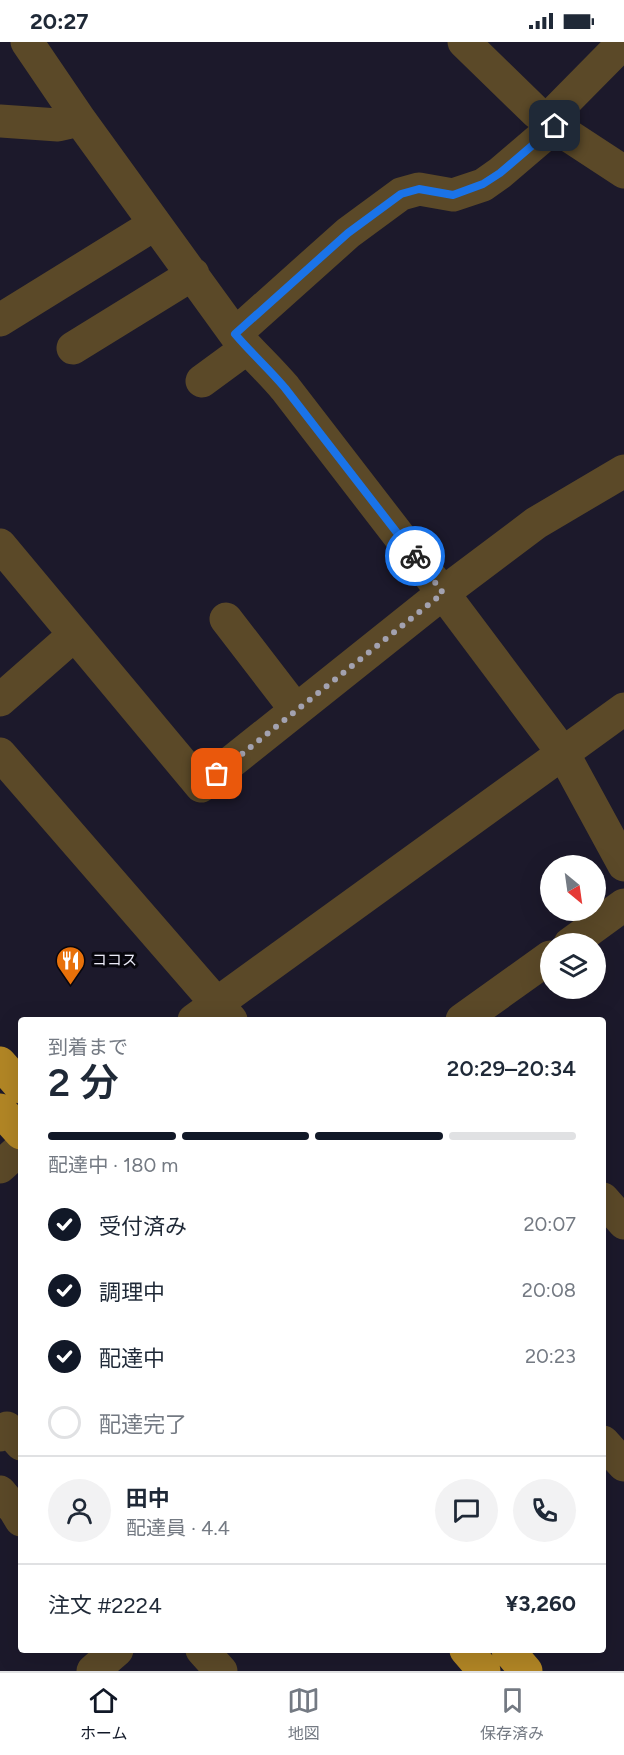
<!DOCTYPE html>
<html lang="ja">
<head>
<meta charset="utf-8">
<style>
	body { margin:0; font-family:Figtree,"Noto Sans JP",sans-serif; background:#f2f2f3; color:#1f2937; height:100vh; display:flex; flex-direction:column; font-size:22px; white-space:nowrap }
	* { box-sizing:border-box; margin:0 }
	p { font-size:20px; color:#747a83 }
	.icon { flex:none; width:33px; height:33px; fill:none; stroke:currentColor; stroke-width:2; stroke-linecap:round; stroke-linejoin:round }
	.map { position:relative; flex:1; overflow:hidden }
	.panel { position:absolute; left:18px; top:975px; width:588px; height:636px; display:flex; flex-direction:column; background:#fff; border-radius:6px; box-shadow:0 6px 24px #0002 }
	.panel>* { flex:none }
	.needle { width:39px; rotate:151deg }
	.tools { position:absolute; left:540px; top:813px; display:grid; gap:12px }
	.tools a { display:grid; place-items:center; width:66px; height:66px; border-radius:50%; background:#fff; box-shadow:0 6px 24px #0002; font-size:30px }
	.pin { position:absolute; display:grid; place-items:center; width:51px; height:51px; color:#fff; margin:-26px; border-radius:12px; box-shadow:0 3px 9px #0006 }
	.courier { position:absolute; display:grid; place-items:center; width:60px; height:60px; margin:-30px; border:4px solid #1a73e8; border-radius:50%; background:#fff; color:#222; box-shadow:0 2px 8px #0007 }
	.head em { font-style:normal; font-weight:600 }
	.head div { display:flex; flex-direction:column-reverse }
	.head { display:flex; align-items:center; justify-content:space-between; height:102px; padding:0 30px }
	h1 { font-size:39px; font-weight:600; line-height:45px }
	.bar { display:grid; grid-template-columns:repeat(4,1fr); gap:9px 6px; align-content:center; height:72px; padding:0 30px }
	.bar i { height:8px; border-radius:4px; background:#e0e1e3 }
	.bar .current { background:#111827 }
	.bar p { grid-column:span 4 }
	.line { display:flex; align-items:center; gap:15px; padding:0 30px; border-top:2px solid #e0e1e3 }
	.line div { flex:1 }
	.round { display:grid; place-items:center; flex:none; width:63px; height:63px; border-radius:32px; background:#f2f2f3 }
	ol { padding:0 30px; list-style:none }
	li { display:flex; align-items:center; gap:18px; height:66px }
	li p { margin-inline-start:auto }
	li .icon { padding:6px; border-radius:50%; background:#111827; color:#fff; stroke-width:4 }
	li:last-child { color:#747a83 }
	li i { width:33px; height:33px; border:3px solid #e0e1e3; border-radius:50% }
	.status { display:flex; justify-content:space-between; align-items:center; height:42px; padding:0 30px; background:#fff; direction:ltr }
	.status svg { height:16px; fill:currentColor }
	.tabs { display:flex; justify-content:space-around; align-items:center; height:84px; border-top:2px solid #e0e1e3; background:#fff; font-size:16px; color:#747a83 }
	.tabs a { display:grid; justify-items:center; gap:3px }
	.tabs .current { color:#111827 }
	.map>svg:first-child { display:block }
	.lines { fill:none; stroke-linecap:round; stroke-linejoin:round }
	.minor { stroke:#5b4928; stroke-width:33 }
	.highway { stroke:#b28625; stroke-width:33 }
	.done { stroke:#a3a2b0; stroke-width:6; stroke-dasharray:0 10.8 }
	.route { stroke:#1a73e8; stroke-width:8 }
	.labels { text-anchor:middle; stroke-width:6; stroke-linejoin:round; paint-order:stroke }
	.poi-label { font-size:15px; fill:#ecebf8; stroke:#07060d; text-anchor:start }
</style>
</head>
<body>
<div class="status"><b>20:27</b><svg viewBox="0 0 49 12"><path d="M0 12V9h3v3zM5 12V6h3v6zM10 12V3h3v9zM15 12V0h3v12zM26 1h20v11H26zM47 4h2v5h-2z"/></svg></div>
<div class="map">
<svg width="624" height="1629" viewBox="0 0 624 1629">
	<rect width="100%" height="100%" fill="#1c192b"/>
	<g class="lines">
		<!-- minor -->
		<path class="minor" d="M27,0l53,78 155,214c16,19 34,35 50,54l158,205 120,160 61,112
			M464,0l72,70 27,20 61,40
			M547,78l77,-78
			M0,79l58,4 22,-5
			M0,278l155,-96
			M235,292l113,-101 53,-39 18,-5 34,6 30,-10 17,-12 55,-47
			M73,306l120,-74
			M202,339l45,-33
			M0,503l201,241 242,-193 93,-70 88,-52
			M226,577l70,91
			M0,658l74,-65
			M0,712l231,266
			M570,902l54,-39
			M194,978l430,-311
			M462,978l88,-63
			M0,1125l21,-19
			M603,1157l21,24
			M0,1393l7,-7 14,16
			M603,1400l21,23
			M0,1450l15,18 6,10
			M202,1608l19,21
			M93,1629l24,-21"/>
		<!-- highway -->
		<path class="highway" d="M0,1021l21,24
			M0,1068l21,23
			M466,1608l18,21
			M508,1608l18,21"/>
	</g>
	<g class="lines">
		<!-- done -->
		<path class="done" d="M217,732l226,-181 -28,-37"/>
		<!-- route -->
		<path class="route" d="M415,514l-130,-168c-16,-19 -34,-35 -50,-54l113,-101 53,-39 18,-5 34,6 30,-11 17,-11 55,-47"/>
	</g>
	<!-- icons -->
	<defs>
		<symbol id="restaurant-pin" viewBox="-11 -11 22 30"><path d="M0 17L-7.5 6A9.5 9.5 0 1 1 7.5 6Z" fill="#e8710a" stroke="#07060d"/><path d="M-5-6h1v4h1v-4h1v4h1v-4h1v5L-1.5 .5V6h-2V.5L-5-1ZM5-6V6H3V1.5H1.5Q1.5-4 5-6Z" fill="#fff"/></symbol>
	</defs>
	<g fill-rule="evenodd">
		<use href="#restaurant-pin" x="54" y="902" width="33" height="45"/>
	</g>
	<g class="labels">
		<!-- poi labels -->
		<g class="poi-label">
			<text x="92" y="923">ココス</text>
		</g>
	</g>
</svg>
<div class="tools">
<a><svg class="needle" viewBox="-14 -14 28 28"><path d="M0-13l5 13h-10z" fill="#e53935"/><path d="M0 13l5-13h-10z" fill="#747a83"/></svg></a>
<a><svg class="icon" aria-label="layers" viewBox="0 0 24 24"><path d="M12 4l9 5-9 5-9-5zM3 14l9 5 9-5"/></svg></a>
</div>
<div class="pin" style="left:217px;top:732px;background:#ea580c"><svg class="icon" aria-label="bag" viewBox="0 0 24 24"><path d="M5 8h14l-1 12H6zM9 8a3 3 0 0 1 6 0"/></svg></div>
<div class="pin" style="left:555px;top:84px;background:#1f2937"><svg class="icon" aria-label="home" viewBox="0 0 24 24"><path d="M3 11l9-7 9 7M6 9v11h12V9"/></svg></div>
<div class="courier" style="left:415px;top:514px"><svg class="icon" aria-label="bike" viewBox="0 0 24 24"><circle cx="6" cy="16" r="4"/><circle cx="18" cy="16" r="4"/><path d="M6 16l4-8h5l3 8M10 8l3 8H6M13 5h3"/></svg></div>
<section class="panel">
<div class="head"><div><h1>2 分</h1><p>到着まで</p></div><em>20:29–20:34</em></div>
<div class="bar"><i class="current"></i><i class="current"></i><i class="current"></i><i></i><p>配達中 · 180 m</p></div>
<ol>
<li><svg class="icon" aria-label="check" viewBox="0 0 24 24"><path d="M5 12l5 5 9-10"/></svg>受付済み<p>20:07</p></li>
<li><svg class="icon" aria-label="check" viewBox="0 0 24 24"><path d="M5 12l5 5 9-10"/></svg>調理中<p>20:08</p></li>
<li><svg class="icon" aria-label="check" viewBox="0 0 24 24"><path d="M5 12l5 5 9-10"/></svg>配達中<p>20:23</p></li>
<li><i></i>配達完了</li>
</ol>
<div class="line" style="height:108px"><a class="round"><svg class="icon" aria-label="person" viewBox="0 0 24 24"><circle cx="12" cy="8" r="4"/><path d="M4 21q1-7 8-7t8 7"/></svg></a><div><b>田中</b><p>配達員 · 4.4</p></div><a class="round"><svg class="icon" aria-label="chat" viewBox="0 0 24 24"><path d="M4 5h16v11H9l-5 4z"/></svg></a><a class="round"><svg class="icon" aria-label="phone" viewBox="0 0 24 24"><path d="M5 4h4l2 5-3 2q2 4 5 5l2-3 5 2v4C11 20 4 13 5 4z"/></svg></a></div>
<div class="line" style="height:78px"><div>注文 #2224</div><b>¥3,260</b></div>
</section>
</div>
<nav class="tabs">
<a class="current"><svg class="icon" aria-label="home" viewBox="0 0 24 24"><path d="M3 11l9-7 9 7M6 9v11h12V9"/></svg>ホーム</a>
<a><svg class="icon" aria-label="map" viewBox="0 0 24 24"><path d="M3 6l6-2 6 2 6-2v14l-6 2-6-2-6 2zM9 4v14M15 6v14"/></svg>地図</a>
<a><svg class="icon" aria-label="saved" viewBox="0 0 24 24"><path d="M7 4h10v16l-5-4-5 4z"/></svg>保存済み</a>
</nav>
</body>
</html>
